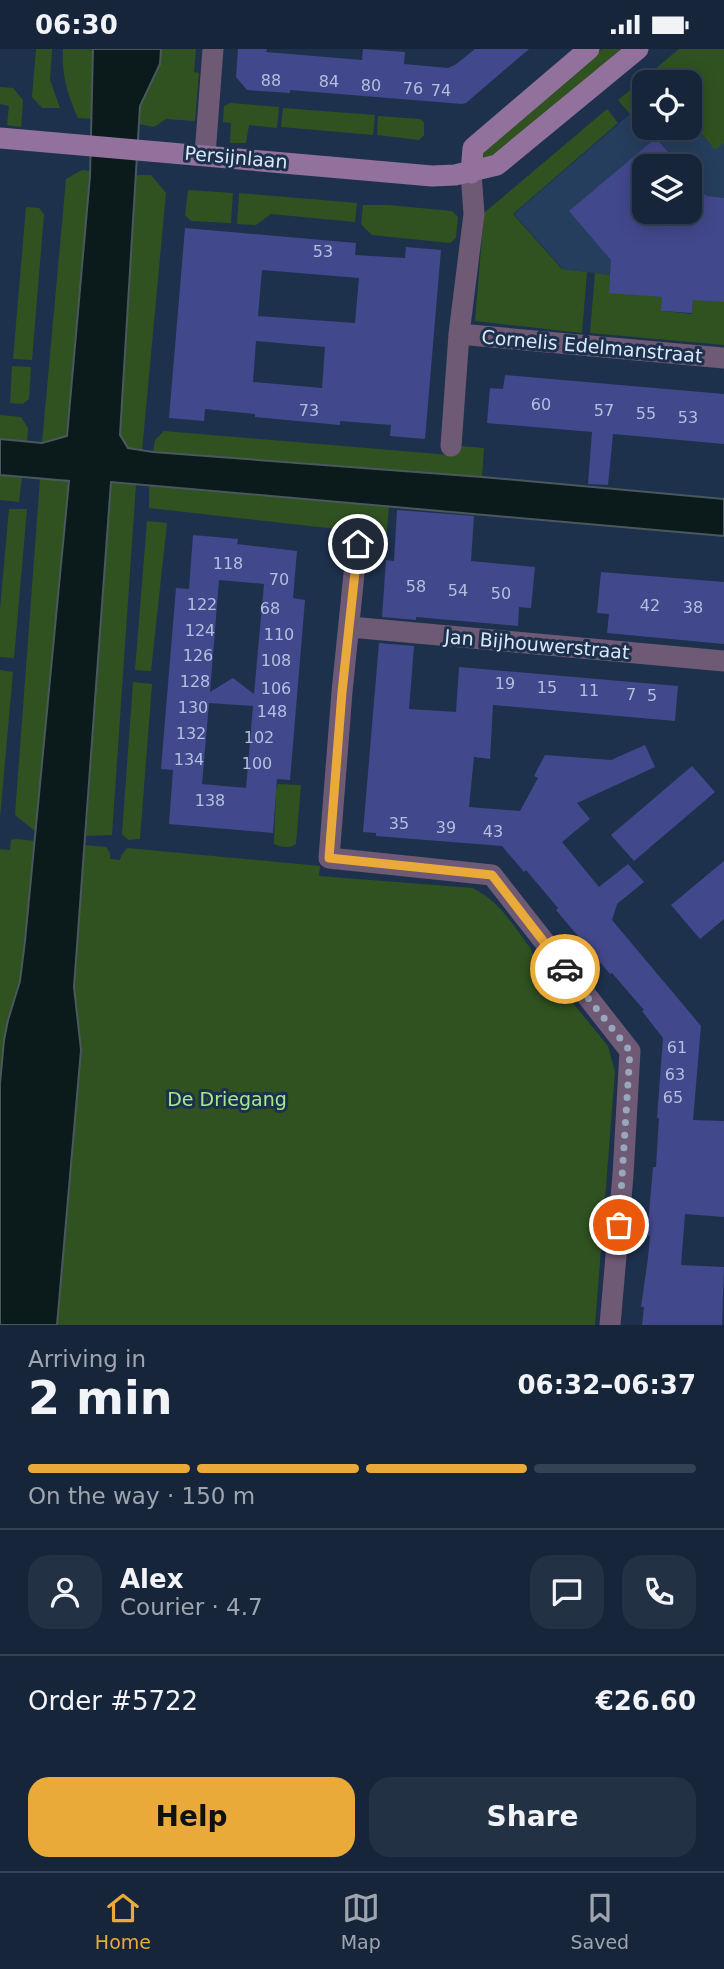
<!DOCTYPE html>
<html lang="en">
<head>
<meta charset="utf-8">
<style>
	body { margin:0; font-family:"DejaVu Sans",sans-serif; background:#233145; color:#f1f3f6; height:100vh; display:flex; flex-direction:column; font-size:26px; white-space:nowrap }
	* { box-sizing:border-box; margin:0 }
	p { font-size:23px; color:#9ea5af }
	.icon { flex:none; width:38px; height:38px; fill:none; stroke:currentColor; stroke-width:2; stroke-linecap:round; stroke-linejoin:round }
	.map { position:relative; height:1276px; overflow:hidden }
	.details { display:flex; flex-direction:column; background:#16253a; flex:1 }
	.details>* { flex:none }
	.controls { position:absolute; left:632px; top:21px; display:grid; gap:14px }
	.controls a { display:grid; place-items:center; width:70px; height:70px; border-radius:14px; background:#16253a; box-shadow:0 4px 18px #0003,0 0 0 2px #354254; font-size:35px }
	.pin { position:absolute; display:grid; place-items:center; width:60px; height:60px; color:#fff; margin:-30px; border:4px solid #fff; border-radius:50%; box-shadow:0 2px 7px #0007 }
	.courier { position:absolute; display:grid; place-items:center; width:70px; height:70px; margin:-35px; border:5px solid #eaaa39; border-radius:50%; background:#fff; color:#222; box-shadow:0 2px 9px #0007 }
	.overview em { font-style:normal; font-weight:700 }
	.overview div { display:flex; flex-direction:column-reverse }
	.overview { display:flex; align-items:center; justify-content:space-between; height:119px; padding:0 28px }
	h1 { font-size:46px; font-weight:700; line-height:52px }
	.bar { display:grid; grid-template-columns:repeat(4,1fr); gap:10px 7px; align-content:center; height:84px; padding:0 28px }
	.bar i { height:9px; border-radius:5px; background:#354254 }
	.bar .on { background:#eaaa39 }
	.bar p { grid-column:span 4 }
	.line { display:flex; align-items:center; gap:18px; padding:0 28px; border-top:2px solid #354254 }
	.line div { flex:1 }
	.round { display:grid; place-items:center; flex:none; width:74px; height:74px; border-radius:21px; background:#233145 }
	.button { display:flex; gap:14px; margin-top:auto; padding:14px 28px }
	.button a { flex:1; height:80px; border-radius:21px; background:#eaaa39; color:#111; font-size:28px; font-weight:700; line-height:80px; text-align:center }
	.button a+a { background:#233145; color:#f1f3f6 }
	.status { display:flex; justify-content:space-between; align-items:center; height:49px; padding:0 35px; background:#16253a; direction:ltr }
	.status svg { height:19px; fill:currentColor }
	.dock { display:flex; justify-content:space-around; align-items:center; height:98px; border-top:2px solid #354254; background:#16253a; font-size:19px; color:#9ea5af }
	.dock a { display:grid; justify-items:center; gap:4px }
	.dock .on { color:#eaaa39 }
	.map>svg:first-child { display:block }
	.built { fill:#263e5e; fill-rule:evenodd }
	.green { fill:#305221 }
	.water { fill:#0b1b1c; stroke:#49585e; stroke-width:2 }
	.building { fill:#42488c; fill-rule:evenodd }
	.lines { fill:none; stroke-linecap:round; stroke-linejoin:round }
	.street { stroke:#6f5a76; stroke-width:21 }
	.secondary { stroke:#92719d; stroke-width:21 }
	.done { stroke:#98a7bd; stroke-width:7; stroke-dasharray:0 12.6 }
	.route { stroke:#eaaa39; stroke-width:9 }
	.labels { text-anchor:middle; stroke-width:6; stroke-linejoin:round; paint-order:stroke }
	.number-label { font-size:16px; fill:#b4bfde }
	.street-label { font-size:19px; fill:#dae7f9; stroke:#1d314d }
	.park-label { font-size:19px; fill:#a5e98b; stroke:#1d314d }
</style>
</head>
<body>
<div class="status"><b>06:30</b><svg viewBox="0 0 49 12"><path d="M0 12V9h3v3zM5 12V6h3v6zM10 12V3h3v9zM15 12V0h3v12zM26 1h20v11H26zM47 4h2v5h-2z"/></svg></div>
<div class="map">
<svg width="724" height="1276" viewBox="0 0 724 1276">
	<rect width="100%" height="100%" fill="#1d314d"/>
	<!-- built -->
	<path class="built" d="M644,53v26h46v-7l25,29 9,-7v158l-116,-9 2,-17 -47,-6 -49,-55zM644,117h46v46h-46z"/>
	<!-- green -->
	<path class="green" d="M36,0h16l-2,31 10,28h-18l-10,-11z
		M63,0h30v70l-15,-1c-10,-22 -17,-44 -15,-69z
		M161,0h35l-2,23 5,1 -4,48 -29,-2 -12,8 -15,-3 1,-17 20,-41z
		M602,0h22l-120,101 -19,9 -3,-1v-8z
		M679,0h45v94l-9,7 -25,-30v-38h-46v20l-14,12 -12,-14z
		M0,38l13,1 10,12 -2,27 -14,-2 2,-19 -9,-2z
		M230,54l49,4 -2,21 -28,-3 -3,18h-16l1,-20 -8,-1 1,-16z
		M283,59l92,7 -2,20 -92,-8z
		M607,60l11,14 -105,91 49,55 25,3 -5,61 -107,-12 9,-108z
		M378,67l42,3 4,3v13l-5,5 -42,-5z
		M82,121l8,1v5l-23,260 -25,7 24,-264z
		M135,126h16l15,18 -24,258 -14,-3 -8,-13z
		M188,141l45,3 -2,30 -40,-2 -6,-6z
		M239,144l118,10 -2,19 -84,-8 -15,11 -19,-1z
		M363,156h25l64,6 6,6 -2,21 -6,5 -78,-8 -11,-11z
		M26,158l13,1 5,6 -12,146 -19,-1z
		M595,224l15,2 -1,17 54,5v14l29,3 1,-15 31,3v43l-134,-12z
		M12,317l19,1 -2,32 -6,5 -13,-1z
		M0,366l21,2 7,11 -1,14 -27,-3z
		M164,382l286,24 11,-9 23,2 -2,29 -329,-25 2,-12z
		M0,426l22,2 -3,25 -19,-2z
		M40,430l29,2 -34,350 -20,-16z
		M111,433l25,2 -24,351 -26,1z
		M149,436l240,21 -3,34 -18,-1 -5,-7 -214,-24z
		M9,460h18l-13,149 -14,-1v-48z
		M147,472l20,2 -16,148 -16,-1z
		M0,621l13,2 -13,146z
		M133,633l19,2 -12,155 -12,1 -6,-6z
		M278,735l23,1 -5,59c-8,5 -14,3 -22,0l2,-54z
		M16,790l19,2 -1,11 49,4 1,-11 22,2 4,6v6l10,1 1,-4 6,-8 193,18 -1,10 154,12c28,15 39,36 58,61l1,4 14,16 -10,8 5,6 9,-8 58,71 7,26 -20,253h-595v-476l10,1 1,-10z"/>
	<!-- water -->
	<path class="water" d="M93,0h68l-1,15 -20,42 -20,329 8,13 25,4 329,25 242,22v37l-613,-54 -37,505 7,63 -24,275h-57v-241l4,-44 4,-20 12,-39 5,-40 44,-460 -69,-6v-36l42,4 25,-7 23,-260z"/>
	<!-- building -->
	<path class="building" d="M238,0h29l-1,3 96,8 1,-11 42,3 -1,12 44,4 7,-3 20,-16h54l-63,54 -4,1 -172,-14v3l-43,-3 -11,-13z
		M656,89l24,28h-36v46h46v-35l16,19 18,2v104l-31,-2 -1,13 -31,-2 1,-14 -53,-4 2,-33 -42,-49z
		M185,179l171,15 -1,12 50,3 1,-11 35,3 -16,189 -35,-3 1,-11 -51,-4v4l-43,-4 -42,-4v-3l-50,-5 -1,12 -35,-3zM262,221l97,8 -4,45 -97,-7zM256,292l69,6 -3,41 -69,-6z
		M505,326l219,19v50l-111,-10 -5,51 -20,-1 4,-52 -105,-9 3,-35 13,1z
		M397,461l77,6 -3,45 64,6 -4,41 -12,-1 -1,19 -102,-9v3l-34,-3 4,-57 8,1z
		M193,486l45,4 -1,5 60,7 -4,47 12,2 -15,180 -13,-1 -4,54 -104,-9 4,-54 -12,-1 15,-181 13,1zM219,531l45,4 -10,110 -21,-16 -23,14zM209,654l44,3 -7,82 -44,-4z
		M601,523l123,10v62l-117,-11 2,-19 -12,-1z
		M379,594l35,3 -5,63 47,3 3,-45 219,19 -3,35 -182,-16 -3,54 -16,-2 -5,50 51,4 18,-33 -4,-2 11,-21 66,5 34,-15 10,22 -78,36 13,16 -28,23 37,45 29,-23 16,18 -27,22 -5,16 89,106 -8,94 31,1v96l-39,-3 -4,51 43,2 -2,58h-80l2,-18h-3l7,-49 2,-22 -3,-1 6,-68h3l3,-49h-2l6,-80 -21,-27 2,-1 -32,-37 -2,1 -54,-64 2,-2 -32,-38 -2,2 -22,-26 -126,-10v-3l-13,-1z
		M692,717l23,26 -81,69 -23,-26z
		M724,812v58l-24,20 -29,-34z"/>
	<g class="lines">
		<!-- street -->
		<path class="street" d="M205,106l8,-106
			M459,285l265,24
			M451,397l8,-112 15,-120 -3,-41
			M357,495l-15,148 -13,166 163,17 138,176 -7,124 -13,150
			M350,578l374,34"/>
		<!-- secondary -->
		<path class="secondary" d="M0,89l432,38 23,-1 42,-10 141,-116
			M471,124l2,-25 116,-99"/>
	</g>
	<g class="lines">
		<!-- done -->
		<path class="done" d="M565,920l65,82 -11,174"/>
		<!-- route -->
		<path class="route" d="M358,495l-16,148 -13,166 163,17 73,94"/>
	</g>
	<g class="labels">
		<!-- number labels -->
		<g class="number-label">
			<text x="271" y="37">88</text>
			<text x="329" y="38">84</text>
			<text x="371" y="42">80</text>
			<text x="413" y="45">76</text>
			<text x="441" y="47">74</text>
			<text x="323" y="208">53</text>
			<text x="541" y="361">60</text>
			<text x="309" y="367">73</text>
			<text x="604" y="367">57</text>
			<text x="646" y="370">55</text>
			<text x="688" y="374">53</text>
			<text x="228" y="520">118</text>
			<text x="279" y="536">70</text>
			<text x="416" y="543">58</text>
			<text x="458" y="547">54</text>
			<text x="501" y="550">50</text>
			<text x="202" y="561">122</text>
			<text x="650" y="562">42</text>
			<text x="693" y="564">38</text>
			<text x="270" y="565">68</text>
			<text x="200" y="587">124</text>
			<text x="279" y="591">110</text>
			<text x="198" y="612">126</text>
			<text x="276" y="617">108</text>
			<text x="195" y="638">128</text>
			<text x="505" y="640">19</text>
			<text x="547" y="644">15</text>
			<text x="276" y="645">106</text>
			<text x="589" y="647">11</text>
			<text x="631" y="651">7</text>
			<text x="652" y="652">5</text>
			<text x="193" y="664">130</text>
			<text x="272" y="668">148</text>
			<text x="191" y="690">132</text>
			<text x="259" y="694">102</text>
			<text x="189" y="716">134</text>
			<text x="257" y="720">100</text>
			<text x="210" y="757">138</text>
			<text x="399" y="780">35</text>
			<text x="446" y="784">39</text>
			<text x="493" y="788">43</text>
			<text x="677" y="1004">61</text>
			<text x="675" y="1031">63</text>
			<text x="673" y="1054">65</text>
		</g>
		<!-- street labels -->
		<g class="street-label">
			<text transform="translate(236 108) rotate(5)" y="7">Persijnlaan</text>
			<text transform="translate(592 297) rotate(5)" y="7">Cornelis Edelmanstraat</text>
			<text transform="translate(537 595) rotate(5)" y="7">Jan Bijhouwerstraat</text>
		</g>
		<!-- park labels -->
		<g class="park-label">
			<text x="227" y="1057">De Driegang</text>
		</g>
	</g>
</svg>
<div class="controls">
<a><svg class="icon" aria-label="locate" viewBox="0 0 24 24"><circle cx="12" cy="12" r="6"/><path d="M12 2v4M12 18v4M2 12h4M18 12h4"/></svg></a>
<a><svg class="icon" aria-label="layers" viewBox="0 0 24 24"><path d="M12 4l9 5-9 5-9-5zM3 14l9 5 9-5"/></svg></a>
</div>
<div class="pin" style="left:619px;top:1176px;background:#ea580c"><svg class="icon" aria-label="bag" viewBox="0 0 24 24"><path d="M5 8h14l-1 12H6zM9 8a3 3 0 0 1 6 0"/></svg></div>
<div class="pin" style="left:358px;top:495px;background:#1f2937"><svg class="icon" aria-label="home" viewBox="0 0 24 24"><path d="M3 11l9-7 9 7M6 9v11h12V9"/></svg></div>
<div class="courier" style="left:565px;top:920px"><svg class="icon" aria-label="car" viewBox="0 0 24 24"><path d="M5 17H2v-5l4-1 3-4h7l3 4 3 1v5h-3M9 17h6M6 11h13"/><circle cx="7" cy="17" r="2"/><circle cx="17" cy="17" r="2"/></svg></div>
</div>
<section class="details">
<div class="overview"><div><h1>2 min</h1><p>Arriving in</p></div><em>06:32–06:37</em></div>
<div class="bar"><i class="on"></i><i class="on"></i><i class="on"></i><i></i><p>On the way · 150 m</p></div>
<div class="line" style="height:126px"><a class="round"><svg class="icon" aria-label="person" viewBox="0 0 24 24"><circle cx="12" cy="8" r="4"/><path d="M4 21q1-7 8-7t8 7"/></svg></a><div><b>Alex</b><p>Courier · 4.7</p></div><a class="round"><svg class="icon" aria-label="chat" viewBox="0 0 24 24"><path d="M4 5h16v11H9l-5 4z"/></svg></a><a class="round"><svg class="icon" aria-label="phone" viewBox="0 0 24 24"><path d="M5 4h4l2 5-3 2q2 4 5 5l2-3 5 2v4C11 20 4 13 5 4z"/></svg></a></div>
<div class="line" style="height:91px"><div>Order #5722</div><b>€26.60</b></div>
<div class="button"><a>Help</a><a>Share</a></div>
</section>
<nav class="dock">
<a class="on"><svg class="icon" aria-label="home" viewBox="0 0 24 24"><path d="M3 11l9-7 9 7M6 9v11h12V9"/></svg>Home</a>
<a><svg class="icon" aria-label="map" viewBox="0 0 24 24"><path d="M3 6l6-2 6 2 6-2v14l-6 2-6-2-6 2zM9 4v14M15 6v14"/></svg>Map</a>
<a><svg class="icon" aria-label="saved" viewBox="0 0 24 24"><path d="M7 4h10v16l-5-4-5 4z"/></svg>Saved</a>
</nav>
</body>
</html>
